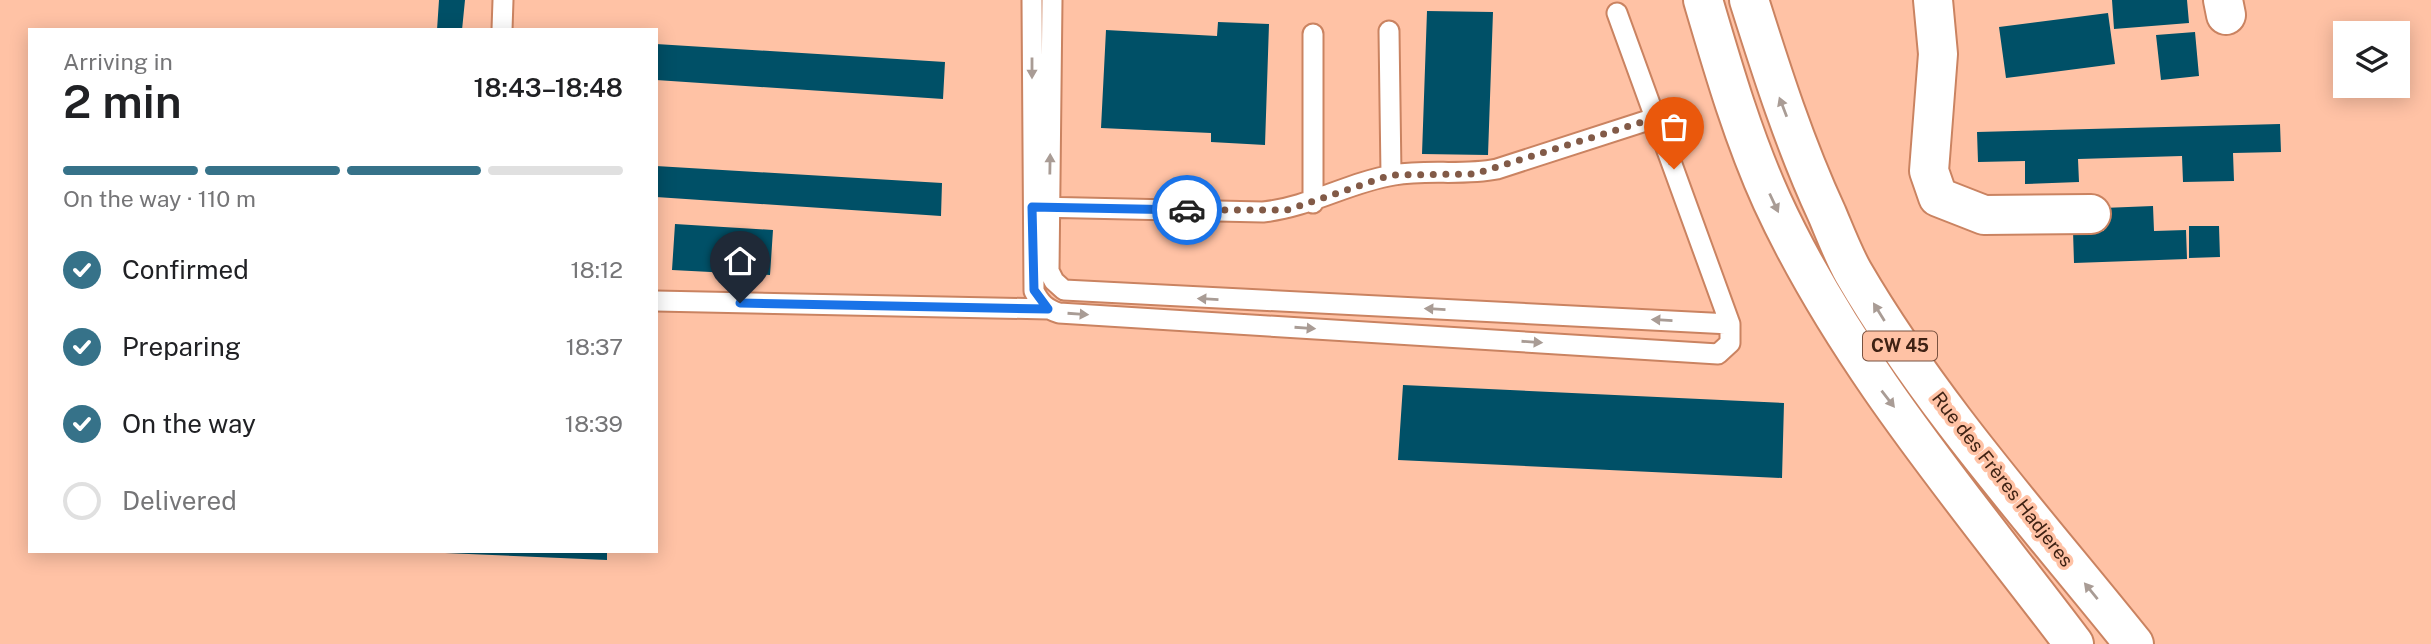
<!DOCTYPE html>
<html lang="en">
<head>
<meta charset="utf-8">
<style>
	body { margin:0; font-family:"Public Sans",sans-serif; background:#f6f6f6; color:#202124; height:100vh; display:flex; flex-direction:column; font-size:26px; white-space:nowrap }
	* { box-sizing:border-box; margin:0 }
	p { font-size:23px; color:#757577 }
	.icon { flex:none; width:38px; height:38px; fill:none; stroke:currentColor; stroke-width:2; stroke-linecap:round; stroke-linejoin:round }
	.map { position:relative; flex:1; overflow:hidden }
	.details { position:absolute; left:28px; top:28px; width:630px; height:525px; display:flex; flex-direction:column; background:#fff; border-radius:0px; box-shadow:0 4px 18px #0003 }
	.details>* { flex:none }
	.tools { position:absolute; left:2333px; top:21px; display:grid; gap:14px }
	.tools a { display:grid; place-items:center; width:77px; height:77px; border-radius:0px; background:#fff; box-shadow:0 4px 18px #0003; font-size:35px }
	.pin { position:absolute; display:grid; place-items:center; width:60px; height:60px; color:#fff; margin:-72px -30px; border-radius:50% 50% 50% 0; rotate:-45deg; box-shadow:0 0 7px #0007 }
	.pin .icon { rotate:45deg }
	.courier { position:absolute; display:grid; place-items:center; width:70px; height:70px; margin:-35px; border:5px solid #1a73e8; border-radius:50%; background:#fff; color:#222; box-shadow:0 2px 9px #0007 }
	.head em { font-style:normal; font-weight:600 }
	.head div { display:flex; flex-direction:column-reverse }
	.head { display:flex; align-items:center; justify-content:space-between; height:119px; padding:0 35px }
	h1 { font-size:46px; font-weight:600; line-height:52px }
	.bar { display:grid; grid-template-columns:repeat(4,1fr); gap:10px 7px; align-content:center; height:84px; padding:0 35px }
	.bar i { height:9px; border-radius:5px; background:#e0e0e0 }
	.bar .selected { background:#367289 }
	.bar p { grid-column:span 4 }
	ol { padding:0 35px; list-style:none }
	li { display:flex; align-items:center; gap:21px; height:77px }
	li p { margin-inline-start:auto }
	li .icon { padding:7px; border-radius:50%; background:#367289; color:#fff; stroke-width:4 }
	li:last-child { color:#757577 }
	li i { width:38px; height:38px; border:4px solid #e0e0e0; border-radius:50% }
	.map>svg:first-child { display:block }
	.building { fill:#005067 }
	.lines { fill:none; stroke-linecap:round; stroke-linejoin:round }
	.lane-casing { stroke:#ca8361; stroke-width:23 }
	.street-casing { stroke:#ca8361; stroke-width:42 }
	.primary-casing { stroke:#ca8361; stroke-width:42 }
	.lane { stroke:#fff; stroke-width:19 }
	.street { stroke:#fff; stroke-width:38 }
	.primary { stroke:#fff; stroke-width:38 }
	.oneway { fill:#a99c95 }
	.done { stroke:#825a47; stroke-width:7; stroke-dasharray:0 12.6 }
	.route { stroke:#1a73e8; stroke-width:9 }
	.labels { text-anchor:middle; stroke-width:7; stroke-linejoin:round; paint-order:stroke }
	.shield { fill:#ffc2a5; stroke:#795240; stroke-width:2 }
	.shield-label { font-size:18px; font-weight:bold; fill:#3f2214 }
	.street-label { font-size:19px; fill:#3f2214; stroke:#ffc2a5 }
</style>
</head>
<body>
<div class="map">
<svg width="2431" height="644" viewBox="0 0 2431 644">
	<rect width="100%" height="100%" fill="#ffc2a5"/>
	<!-- building -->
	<path class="building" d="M439,0h26l-3,30h-25z
		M2112,0h75l2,23 -75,6z
		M1427,11l66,1 -5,143 -66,-1z
		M2108,13l7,51 -109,14 -7,-51z
		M1218,22l51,2 -4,121 -54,-3v-9l-110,-5 5,-98 111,6z
		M2195,32l4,44 -38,4 -5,-45z
		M656,44l289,18 -2,37 -287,-19z
		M2280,124l1,28 -48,1 1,28 -51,1 -1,-26 -104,3 1,23 -54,2v-23l-47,1 -1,-30z
		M656,166l286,17 -1,33 -285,-19z
		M2153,206l1,25 32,-1 1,29 -113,4 -1,-32h31l-1,-23z
		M675,224l98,6 -3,45 -98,-5z
		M2189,226h30l1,31 -31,1z
		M1403,385l381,18 -2,75 -384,-18z
		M445,551h162v9l-162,-7z"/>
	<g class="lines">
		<defs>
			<path id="lane" d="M1032,0l2,291c6,12 12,18 25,22l659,41 12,-11v-19l-113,-311
				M1052,0l-3,271 5,10 10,9 666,34
				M502,30l1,-30
				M1389,31l2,144
				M1313,203v-169
				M1037,207l226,5c47,-5 86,-30 131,-37 34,-6 68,1 103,-6l158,-51
				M656,301l392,8"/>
			<path id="street" d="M1933,0l5,54 -9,117 9,26 46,18 107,-1
				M2223,0l3,15"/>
			<path id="primary" d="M1703,0c20,68 40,137 69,201 75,163 195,301 302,443
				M1749,0c23,73 46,145 78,214 8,19 16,40 26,58 78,134 184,251 281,372"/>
		</defs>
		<!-- lane casing -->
		<use href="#lane" class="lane-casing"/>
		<!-- street casing -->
		<use href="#street" class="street-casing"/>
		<!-- primary casing -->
		<use href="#primary" class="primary-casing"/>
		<!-- lane -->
		<use href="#lane" class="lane"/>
		<!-- street -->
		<use href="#street" class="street"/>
		<!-- primary -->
		<use href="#primary" class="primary"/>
	</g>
	<!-- one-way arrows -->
	<defs><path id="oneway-solid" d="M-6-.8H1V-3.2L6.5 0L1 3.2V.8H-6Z" transform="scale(1.75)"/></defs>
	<g class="oneway">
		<use href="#oneway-solid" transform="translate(1032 68) rotate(90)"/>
		<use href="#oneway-solid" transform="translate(1783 107) rotate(-111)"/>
		<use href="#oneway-solid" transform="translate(1050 164) rotate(-89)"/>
		<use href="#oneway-solid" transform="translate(1774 203) rotate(65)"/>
		<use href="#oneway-solid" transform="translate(1208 299) rotate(-177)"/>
		<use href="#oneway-solid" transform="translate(1435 309) rotate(-177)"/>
		<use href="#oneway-solid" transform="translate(1879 312) rotate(-122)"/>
		<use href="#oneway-solid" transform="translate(1078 314) rotate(4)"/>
		<use href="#oneway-solid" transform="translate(1662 320) rotate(-177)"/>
		<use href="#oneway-solid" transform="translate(1305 328) rotate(4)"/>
		<use href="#oneway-solid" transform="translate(1532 342) rotate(4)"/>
		<use href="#oneway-solid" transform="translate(1888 399) rotate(52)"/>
		<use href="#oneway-solid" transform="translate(2091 591) rotate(-129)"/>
	</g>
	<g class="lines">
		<!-- done -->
		<path class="done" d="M1187,210h100l104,-35 83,-1 181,-56 19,51"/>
		<!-- route -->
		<path class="route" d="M740,303l308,6 -14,-19 -2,-83 155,3"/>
	</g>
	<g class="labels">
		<!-- shield labels -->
		<rect class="shield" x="1863" y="331.5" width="74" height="29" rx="5"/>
		<g class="shield-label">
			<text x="1900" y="352">CW 45</text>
		</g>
		<!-- street labels -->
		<g class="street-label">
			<text transform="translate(2003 479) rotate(52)" y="7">Rue des Frères Hadjeres</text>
		</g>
	</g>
</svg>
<div class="tools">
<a><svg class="icon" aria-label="layers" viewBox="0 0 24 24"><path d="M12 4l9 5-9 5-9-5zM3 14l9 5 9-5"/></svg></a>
</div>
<div class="pin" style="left:1674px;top:169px;background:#ea580c"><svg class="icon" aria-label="bag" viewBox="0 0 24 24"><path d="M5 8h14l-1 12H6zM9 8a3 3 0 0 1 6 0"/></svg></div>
<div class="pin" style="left:740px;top:303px;background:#1f2937"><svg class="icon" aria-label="home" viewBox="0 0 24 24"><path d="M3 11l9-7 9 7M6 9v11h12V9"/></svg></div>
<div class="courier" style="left:1187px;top:210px"><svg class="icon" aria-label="car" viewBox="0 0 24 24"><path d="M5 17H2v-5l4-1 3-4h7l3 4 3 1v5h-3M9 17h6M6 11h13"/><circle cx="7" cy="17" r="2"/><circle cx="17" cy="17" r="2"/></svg></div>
<section class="details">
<div class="head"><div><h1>2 min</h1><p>Arriving in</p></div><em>18:43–18:48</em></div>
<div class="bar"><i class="selected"></i><i class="selected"></i><i class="selected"></i><i></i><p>On the way · 110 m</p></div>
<ol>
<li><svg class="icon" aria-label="check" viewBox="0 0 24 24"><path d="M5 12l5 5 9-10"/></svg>Confirmed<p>18:12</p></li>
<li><svg class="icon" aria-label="check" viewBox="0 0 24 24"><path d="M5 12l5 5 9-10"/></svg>Preparing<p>18:37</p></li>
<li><svg class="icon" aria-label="check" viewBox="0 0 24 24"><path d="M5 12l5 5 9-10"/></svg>On the way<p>18:39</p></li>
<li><i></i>Delivered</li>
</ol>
</section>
</div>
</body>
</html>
